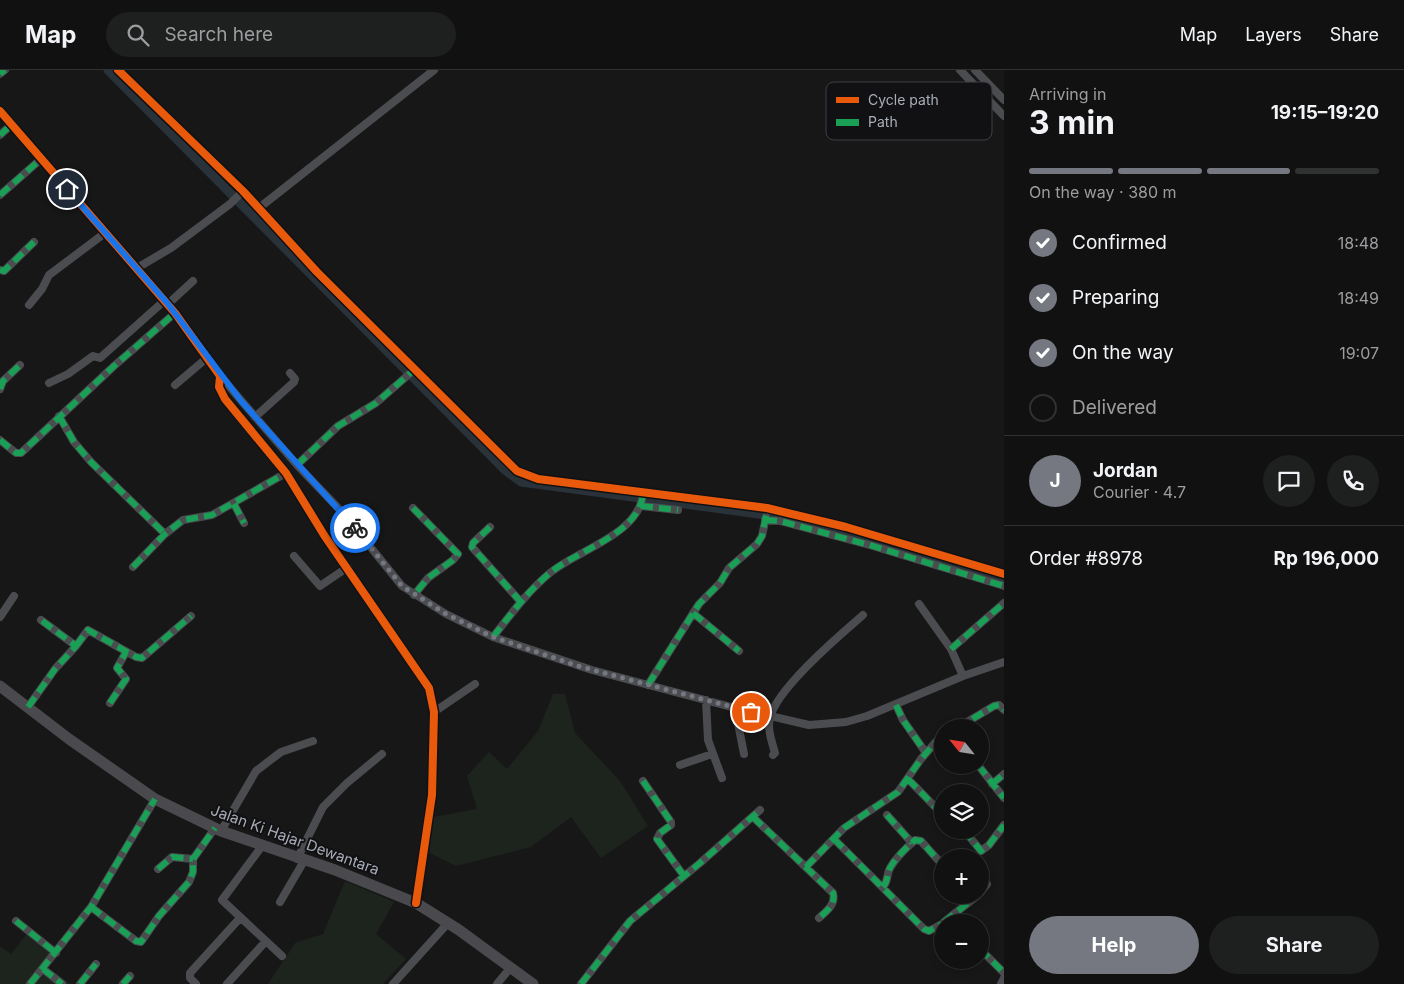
<!DOCTYPE html>
<html lang="en">
<head>
<meta charset="utf-8">
<style>
	body { margin:0; font-family:Inter,sans-serif; background:#1e1f1f; color:#f1f3f6; height:100vh; display:flex; flex-direction:column; font-size:19px; white-space:nowrap }
	* { box-sizing:border-box; margin:0 }
	p { font-size:16px; color:#9c9d9f }
	.icon { flex:none; width:28px; height:28px; fill:none; stroke:currentColor; stroke-width:2; stroke-linecap:round; stroke-linejoin:round }
	.map { position:relative; flex:1; overflow:hidden }
	.side { display:flex; flex-direction:column; background:#111; width:400px }
	.side>* { flex:none }
	.needle { width:32px; rotate:300deg }
	.tools { position:absolute; left:934px; top:649px; display:grid; gap:10px }
	.tools a { display:grid; place-items:center; width:55px; height:55px; border-radius:50%; background:#111; box-shadow:0 2px 8px #0003,0 0 0 1px #303131; font-size:25px }
	.pin { position:absolute; display:grid; place-items:center; width:42px; height:42px; color:#fff; margin:-21px; border:2px solid #fff; border-radius:50%; box-shadow:0 1px 5px #0007 }
	.courier { position:absolute; display:grid; place-items:center; width:50px; height:50px; margin:-25px; border:4px solid #1a73e8; border-radius:50%; background:#fff; color:#222; box-shadow:0 1px 6px #0007 }
	.headline em { font-style:normal; font-weight:700 }
	.headline div { display:flex; flex-direction:column-reverse }
	.headline { display:flex; align-items:center; justify-content:space-between; height:85px; padding:0 25px }
	h1 { font-size:32px; font-weight:700; line-height:38px }
	.bar { display:grid; grid-template-columns:repeat(4,1fr); gap:8px 5px; align-content:center; height:60px; padding:0 25px }
	.bar i { height:6px; border-radius:4px; background:#303131 }
	.bar .active { background:#757880 }
	.bar p { grid-column:span 4 }
	.line { display:flex; align-items:center; gap:12px; padding:0 25px; border-top:1px solid #303131 }
	.line div { flex:1 }
	.round { display:grid; place-items:center; flex:none; width:52px; height:52px; border-radius:26px; background:#1e1f1f }
	ol { padding:0 25px; list-style:none }
	li { display:flex; align-items:center; gap:15px; height:55px }
	li p { margin-inline-start:auto }
	li .icon { padding:5px; border-radius:50%; background:#757880; color:#fff; stroke-width:4 }
	li:last-child { color:#9c9d9f }
	li i { width:28px; height:28px; border:2px solid #303131; border-radius:50% }
	.cta { display:flex; gap:10px; margin-top:auto; padding:10px 25px }
	.cta a { flex:1; height:58px; border-radius:30px; background:#757880; color:#fff; font-size:20px; font-weight:700; line-height:58px; text-align:center }
	.cta a+a { background:#1e1f1f; color:#f1f3f6 }
	header { display:flex; align-items:center; gap:30px; box-sizing:border-box; height:70px; padding:0 25px; background:#111; border-bottom:1px solid #303131 }
	header strong { font-size:24px }
	nav { display:flex; gap:28px; margin-inline-start:auto; font-size:18px }
	.search { width:350px; height:45px; background:#1e1f1f; display:flex; align-items:center; gap:12px; box-sizing:border-box; padding:0 18px; border-radius:28px; color:#9c9d9f; font-size:19px }
	main { display:flex; flex:1; min-height:0 }
	.map>svg:first-child { display:block }
	.green { fill:#1d241e }
	.lines { fill:none; stroke-linecap:round; stroke-linejoin:round }
	.canal { stroke:#2a3239; stroke-width:9 }
	.minor { stroke:#4b4c50; stroke-width:8 }
	.tertiary { stroke:#4b4c50; stroke-width:10 }
	.secondary { stroke:#4a4a4e; stroke-width:11 }
	.quiet { stroke:#1a9f57; stroke-width:6; stroke-dasharray:12 6; stroke-linecap:butt }
	.cycleway-casing { stroke:#111113; stroke-width:11 }
	.cycleway { stroke:#e8590c; stroke-width:8 }
	.done { stroke:#757880; stroke-width:5; stroke-dasharray:0 9 }
	.route { stroke:#1a73e8; stroke-width:6 }
	.labels { text-anchor:middle; stroke-width:4; stroke-linejoin:round; paint-order:stroke }
	.street-label { font-size:15px; fill:#a8adb8; stroke:#111113 }
	.key { fill:#111113; stroke:#3e4045; stroke-width:1 }
	.key-label { font-size:14px; fill:#a8adb8 }
</style>
</head>
<body>
<header>
<strong>Map</strong>
<div class="search"><svg class="icon" aria-label="search" viewBox="0 0 24 24"><circle cx="10" cy="10" r="6"/><path d="M15 15l6 6"/></svg>Search here</div>
<nav><a>Map</a><a>Layers</a><a>Share</a></nav>
</header>
<main>
<div class="map">
<svg width="1004" height="914" viewBox="0 0 1004 914">
	<rect width="100%" height="100%" fill="#171717"/>
	<!-- green -->
	<path class="green" d="M553,624h12l10,39 45,48 28,45 -47,32 -30,-41 -40,30 -75,19 -30,-15 2,-33 49,-9 -10,-33 22,-24 18,17 31,-38z
		M345,811l49,21 -18,32 30,25 -23,25h-115l27,-41 28,-9z
		M29,861l25,20 -10,14 27,19h-71v-38l11,8z"/>
	<g class="lines">
		<!-- canal -->
		<path class="canal" d="M108,0l397,400 16,12 268,36 72,18 143,43"/>
		<!-- minor -->
		<path class="minor" d="M118,0l125,121 74,81 200,199 21,8 229,29 79,19 158,47
			M960,0l44,46
			M975,0l29,30
			M0,4l5,-4
			M0,65l11,-10
			M0,125l41,-36
			M259,138l175,-138
			M137,198l34,-20 59,-44 13,-13
			M0,200l4,1 30,-29
			M168,234l25,-23
			M29,235l13,-16 7,-14 56,-42
			M220,306l77,89 45,47 60,74 44,28 47,23 99,33 143,38 74,17 37,-3 21,-6 96,-40 41,-14
			M49,313l19,-9 25,-18 7,2 64,-57
			M175,315l33,-28
			M0,319l3,-8 17,-16
			M59,346l15,26 17,20 74,72
			M255,347l39,-35 1,-3 -5,-6
			M0,370l16,13h5l93,-87 61,-53
			M297,395l41,-39 38,-23 39,-34
			M234,434l10,19
			M641,436l37,4
			M413,438l45,46 -5,6 -25,18 -14,17
			M765,450l15,1 93,25 131,40
			M490,457l-17,16 -1,4 48,54
			M294,486l26,30 28,-19
			M133,497l32,-33 18,-14 29,-5 74,-42
			M919,534l32,45 12,27
			M693,543l46,38
			M0,547l14,-21
			M493,567c18,-23 35,-46 58,-65 29,-23 88,-38 92,-78
			M76,576l12,-16 48,27 6,1 49,-42
			M951,579l53,-46
			M648,615l51,-81 21,-21 9,-15 28,-24 5,-8 4,-19
			M706,630l2,40 14,38
			M110,633l16,-24 -9,-11 9,-16
			M896,635l7,15 23,33
			M28,637l27,-38 21,-23 -35,-26
			M735,638l9,46
			M434,642l41,-28
			M957,658l37,-22 5,-1 5,5
			M773,685l2,-2c-3,-11 -8,-24 -5,-35 6,-29 70,-83 93,-103
			M680,695l32,-11
			M978,695l26,33
			M908,709l34,35
			M643,711l28,41v3l-11,8 -3,6 27,37
			M992,714l12,-10
			M887,745l25,28
			M753,747l80,76c3,11 -6,18 -14,25
			M964,760l17,21 8,-6 15,-20
			M221,761l35,-60 25,-19 32,-11
			M834,769l90,90 5,2 13,-7
			M262,776l-40,54 60,56
			M297,789l26,-52 24,-24 35,-29
			M806,797l38,-39 54,-36 23,-33 21,-24
			M158,799l14,-12 21,2
			M980,804l7,10 -7,9
			M883,817c6,-7 3,-12 7,-19 6,-11 16,-20 25,-28l6,1 18,20
			M280,832l24,-41
			M91,837l45,34 5,1 18,-26 30,-34 4,-10v-13l22,-31
			M16,851l40,32
			M944,852l34,-27
			M980,879l24,24
			M43,899l19,15
			M30,914l61,-77 64,-108
			M80,914l16,-20
			M123,914l7,-8
			M196,914l-6,-6v-5l50,-55
			M227,914l39,-43
			M393,914l55,-61
			M497,914l14,-17
			M581,914l49,-63 70,-58 60,-53
			M1001,914l3,-6"/>
		<!-- tertiary -->
		<path class="tertiary" d="M0,41l175,202 45,63 -1,11 6,12 61,74 38,62 105,153 5,24 -2,83 -16,108"/>
		<!-- secondary -->
		<path class="secondary" d="M0,616l69,53 86,60 66,32 114,39 81,33 43,27 74,54"/>
		<!-- quiet -->
		<path class="quiet" d="M0,4l5,-4
			M0,65l11,-10
			M0,125l41,-36
			M0,200l4,1 30,-29
			M0,319l3,-8 17,-16
			M59,346l15,26 17,20 74,72
			M0,370l16,13h5l93,-87 61,-53
			M297,395l41,-39 38,-23 39,-34
			M234,434l10,19
			M641,436l37,4
			M413,438l45,46 -5,6 -25,18 -14,17
			M765,450l15,1 93,25 131,40
			M490,457l-17,16 -1,4 48,54
			M133,497l32,-33 18,-14 29,-5 74,-42
			M693,543l46,38
			M493,567c18,-23 35,-46 58,-65 29,-23 88,-38 92,-78
			M76,576l12,-16 48,27 6,1 49,-42
			M951,579l53,-46
			M648,615l51,-81 21,-21 9,-15 28,-24 5,-8 4,-21
			M110,633l16,-24 -9,-11 9,-16
			M896,635l7,15 23,33
			M28,637l27,-38 21,-23 -35,-26
			M957,658l37,-22 5,-1 5,5
			M978,695l26,33
			M908,709l34,35
			M643,711l28,41v3l-11,8 -3,6 27,37
			M992,714l12,-10
			M887,745l25,28
			M753,747l80,76c3,11 -6,18 -14,25
			M964,760l17,21 8,-6 15,-20
			M834,769l90,90 5,2 13,-7
			M806,797l38,-39 54,-36 23,-33 21,-24
			M158,799l14,-12 21,2
			M980,804l7,10 -7,9
			M883,817c6,-7 3,-12 7,-19 6,-11 16,-20 25,-28l6,1 18,20
			M91,837l45,34 5,1 18,-26 30,-34 4,-10v-13l22,-31
			M16,851l40,32
			M944,852l34,-27
			M980,879l24,24
			M43,899l19,15
			M30,914l61,-77 64,-108
			M80,914l16,-20
			M123,914l7,-8
			M581,914l49,-63 70,-58 60,-53"/>
		<defs>
			<path id="cycleway" d="M118,0l125,121 74,81 200,199 21,8 229,29 79,19 158,47
				M0,41l175,202 45,63 -1,11 6,12 61,74 38,62 105,153 5,24 -2,83 -16,108"/>
		</defs>
		<!-- cycleway casing -->
		<use href="#cycleway" class="cycleway-casing"/>
		<!-- cycleway -->
		<use href="#cycleway" class="cycleway"/>
	</g>
	<g class="lines">
		<!-- done -->
		<path class="done" d="M355,458l47,58 44,28 47,23 85,29 173,46"/>
		<!-- route -->
		<path class="route" d="M67,119l101,115 74,98 113,126"/>
	</g>
	<g class="labels">
		<!-- street labels -->
		<g class="street-label">
			<text transform="translate(295 770) rotate(20)" y="5">Jalan Ki Hajar Dewantara</text>
		</g>
	</g>
	<!-- legend -->
	<rect x="826" y="12" width="166" height="58" rx="8" class="key"/>
	<rect x="836" y="27" width="23" height="6" fill="#e8590c"/>
	<rect x="836" y="49" width="23" height="7" fill="#1a9f57"/>
	<g class="key-label">
		<text x="868" y="35">Cycle path</text>
		<text x="868" y="57">Path</text>
	</g>
</svg>
<div class="tools">
<a><svg class="needle" viewBox="-14 -14 28 28"><path d="M0-13l5 13h-10z" fill="#e53935"/><path d="M0 13l5-13h-10z" fill="#9c9d9f"/></svg></a>
<a><svg class="icon" aria-label="layers" viewBox="0 0 24 24"><path d="M12 4l9 5-9 5-9-5zM3 14l9 5 9-5"/></svg></a>
<a>+</a>
<a>−</a>
</div>
<div class="pin" style="left:751px;top:642px;background:#ea580c"><svg class="icon" aria-label="bag" viewBox="0 0 24 24"><path d="M5 8h14l-1 12H6zM9 8a3 3 0 0 1 6 0"/></svg></div>
<div class="pin" style="left:67px;top:119px;background:#1f2937"><svg class="icon" aria-label="home" viewBox="0 0 24 24"><path d="M3 11l9-7 9 7M6 9v11h12V9"/></svg></div>
<div class="courier" style="left:355px;top:458px"><svg class="icon" aria-label="bike" viewBox="0 0 24 24"><circle cx="6" cy="16" r="4"/><circle cx="18" cy="16" r="4"/><path d="M6 16l4-8h5l3 8M10 8l3 8H6M13 5h3"/></svg></div>
</div>
<section class="side">
<div class="headline"><div><h1>3 min</h1><p>Arriving in</p></div><em>19:15–19:20</em></div>
<div class="bar"><i class="active"></i><i class="active"></i><i class="active"></i><i></i><p>On the way · 380 m</p></div>
<ol>
<li><svg class="icon" aria-label="check" viewBox="0 0 24 24"><path d="M5 12l5 5 9-10"/></svg>Confirmed<p>18:48</p></li>
<li><svg class="icon" aria-label="check" viewBox="0 0 24 24"><path d="M5 12l5 5 9-10"/></svg>Preparing<p>18:49</p></li>
<li><svg class="icon" aria-label="check" viewBox="0 0 24 24"><path d="M5 12l5 5 9-10"/></svg>On the way<p>19:07</p></li>
<li><i></i>Delivered</li>
</ol>
<div class="line" style="height:90px"><b class="round" style="background:#757880;color:#fff">J</b><div><b>Jordan</b><p>Courier · 4.7</p></div><a class="round"><svg class="icon" aria-label="chat" viewBox="0 0 24 24"><path d="M4 5h16v11H9l-5 4z"/></svg></a><a class="round"><svg class="icon" aria-label="phone" viewBox="0 0 24 24"><path d="M5 4h4l2 5-3 2q2 4 5 5l2-3 5 2v4C11 20 4 13 5 4z"/></svg></a></div>
<div class="line" style="height:65px"><div>Order #8978</div><b>Rp 196,000</b></div>
<div class="cta"><a>Help</a><a>Share</a></div>
</section>
</main>
</body>
</html>
